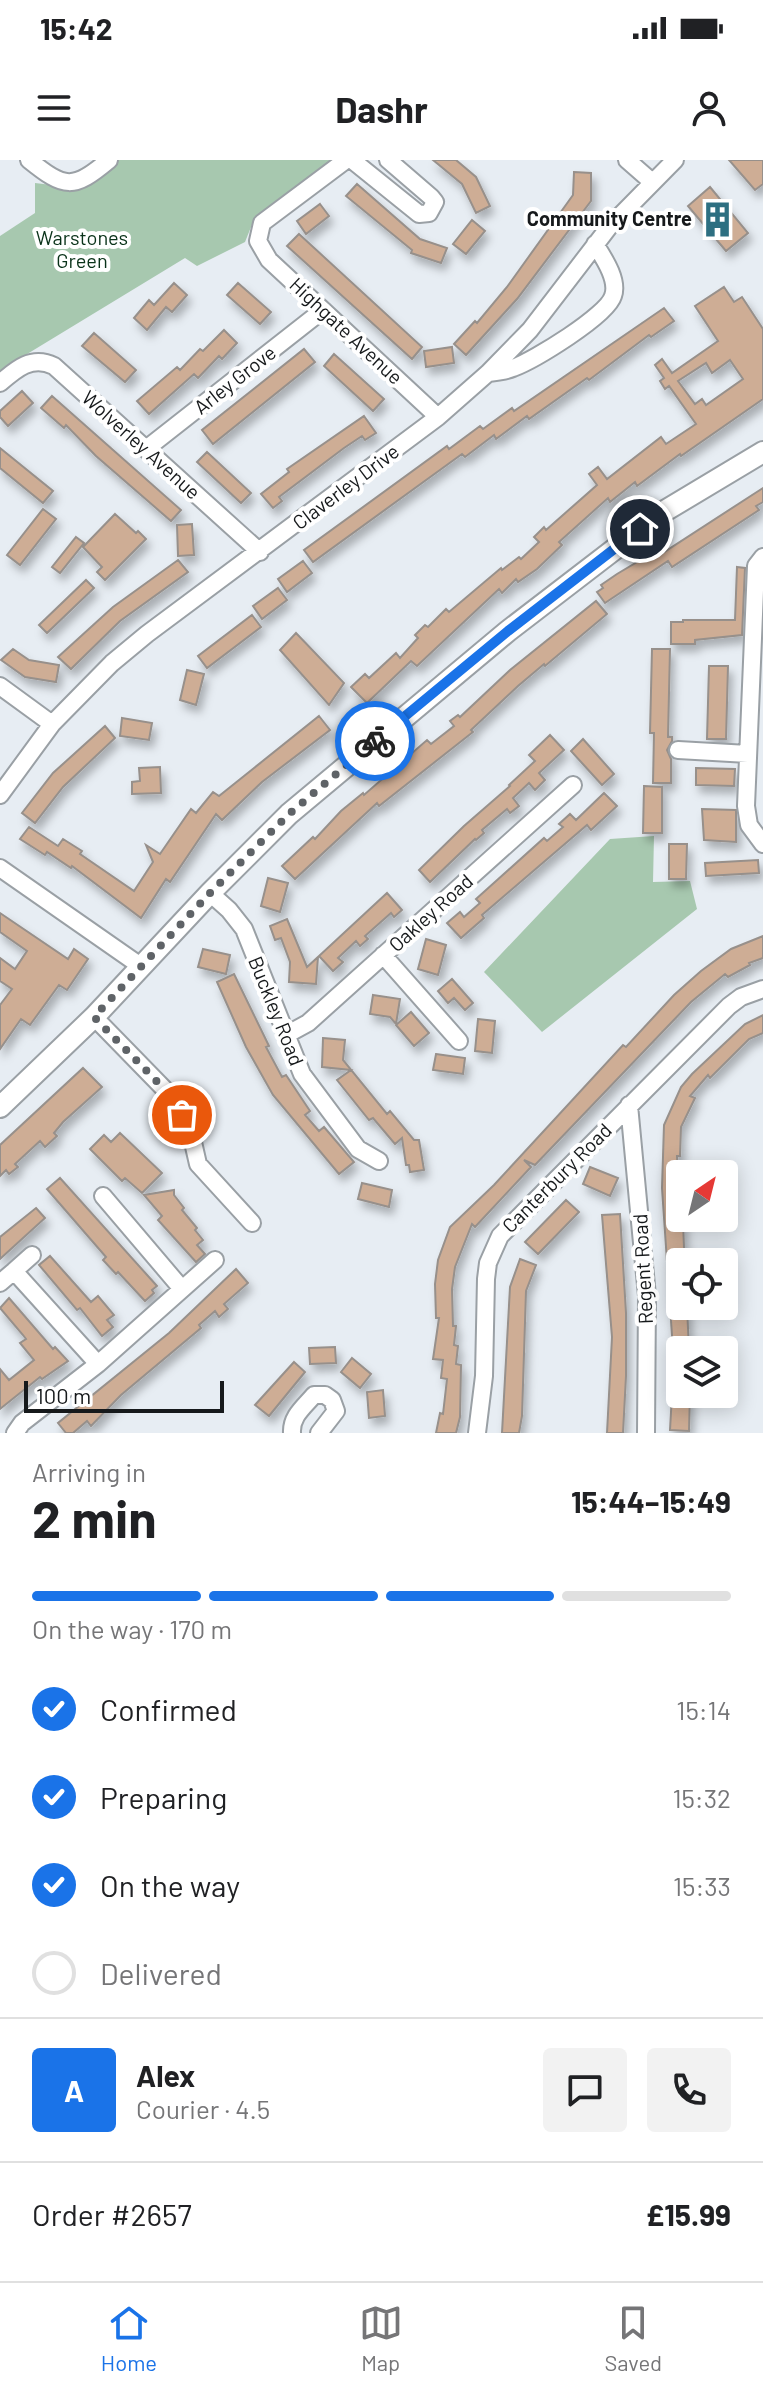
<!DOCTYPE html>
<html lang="en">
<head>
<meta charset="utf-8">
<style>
	body { margin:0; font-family:Barlow,sans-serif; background:#f2f2f2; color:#202124; height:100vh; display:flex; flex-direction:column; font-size:30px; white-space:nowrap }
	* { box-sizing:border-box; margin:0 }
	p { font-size:26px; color:#757577 }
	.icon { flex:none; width:44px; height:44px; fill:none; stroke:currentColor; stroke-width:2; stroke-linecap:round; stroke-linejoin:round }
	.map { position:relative; height:1273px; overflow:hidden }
	.sheet { display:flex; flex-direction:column; background:#fff; flex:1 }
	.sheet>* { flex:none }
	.needle { width:52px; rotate:35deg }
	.controls { position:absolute; left:666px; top:1000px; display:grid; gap:16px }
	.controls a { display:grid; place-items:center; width:72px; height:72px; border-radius:8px; background:#fff; box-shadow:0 4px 20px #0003; font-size:40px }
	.scale { position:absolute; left:24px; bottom:20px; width:200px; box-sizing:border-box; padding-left:8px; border:4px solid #16191b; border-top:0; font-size:22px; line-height:28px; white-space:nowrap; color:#16191b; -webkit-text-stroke:6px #fff; paint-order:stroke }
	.pin { position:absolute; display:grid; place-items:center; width:68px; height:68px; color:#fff; margin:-34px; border:4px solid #fff; border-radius:50%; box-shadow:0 2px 8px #0007 }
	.courier { position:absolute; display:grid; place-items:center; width:80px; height:80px; margin:-40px; border:6px solid #1a73e8; border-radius:50%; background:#fff; color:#222; box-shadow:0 2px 10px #0007 }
	.summary em { font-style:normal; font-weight:700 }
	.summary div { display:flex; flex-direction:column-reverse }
	.summary { display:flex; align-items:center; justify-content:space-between; height:136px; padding:0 32px }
	h1 { font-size:52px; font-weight:700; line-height:60px }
	.bar { display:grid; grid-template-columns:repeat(4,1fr); gap:12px 8px; align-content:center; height:96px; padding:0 32px }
	.bar i { height:10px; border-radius:6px; background:#e0e0e0 }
	.bar .active { background:#1a73e8 }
	.bar p { grid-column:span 4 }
	.line { display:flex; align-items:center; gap:20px; padding:0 32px; border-top:2px solid #e0e0e0 }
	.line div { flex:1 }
	.round { display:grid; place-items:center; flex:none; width:84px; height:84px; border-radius:8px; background:#f2f2f2 }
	ol { padding:0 32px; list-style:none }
	li { display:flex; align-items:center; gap:24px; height:88px }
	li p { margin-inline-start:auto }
	li .icon { padding:8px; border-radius:50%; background:#1a73e8; color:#fff; stroke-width:4 }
	li:last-child { color:#757577 }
	li i { width:44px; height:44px; border:4px solid #e0e0e0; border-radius:50% }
	.status { display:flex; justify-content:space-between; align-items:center; height:56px; padding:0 40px; background:#fff; direction:ltr }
	.status svg { height:22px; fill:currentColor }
	header { display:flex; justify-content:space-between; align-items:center; height:104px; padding:0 32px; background:#fff; font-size:36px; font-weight:700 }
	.menu { display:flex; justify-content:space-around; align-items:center; height:112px; border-top:2px solid #e0e0e0; background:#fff; font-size:22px; color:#757577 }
	.menu a { display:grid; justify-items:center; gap:4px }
	.menu .active { color:#1a73e8 }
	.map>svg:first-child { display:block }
	.green { fill:#a7c8af }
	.building { fill:#cead95; stroke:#97908b; stroke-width:2; fill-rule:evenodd; filter:url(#shadow) }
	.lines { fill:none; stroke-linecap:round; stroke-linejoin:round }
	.minor-casing { stroke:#9aa0a5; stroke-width:20 }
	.tertiary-casing { stroke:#9aa0a5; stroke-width:24 }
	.minor { stroke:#fff; stroke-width:16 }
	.tertiary { stroke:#fff; stroke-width:20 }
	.done { stroke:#5f6367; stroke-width:8; stroke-dasharray:0 14.4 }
	.route { stroke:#1a73e8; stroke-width:10 }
	.labels { text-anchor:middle; stroke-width:8; stroke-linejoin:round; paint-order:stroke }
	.poi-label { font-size:20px; font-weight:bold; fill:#16191b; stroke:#fff; text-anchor:end }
	.park-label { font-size:20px; fill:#093219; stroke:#fff }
	.street-label { font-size:20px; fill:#16191b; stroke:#fff }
</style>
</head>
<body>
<div class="status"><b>15:42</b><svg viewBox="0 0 49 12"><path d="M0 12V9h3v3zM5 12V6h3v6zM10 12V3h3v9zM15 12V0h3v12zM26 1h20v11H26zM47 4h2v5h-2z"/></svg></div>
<header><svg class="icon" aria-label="menu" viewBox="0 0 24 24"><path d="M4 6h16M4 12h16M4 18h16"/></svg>Dashr<svg class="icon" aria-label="person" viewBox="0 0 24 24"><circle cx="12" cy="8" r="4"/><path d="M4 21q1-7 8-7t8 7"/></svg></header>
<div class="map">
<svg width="763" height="1273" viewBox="0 0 763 1273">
	<defs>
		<filter id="shadow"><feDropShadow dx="4" dy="7" stdDeviation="4" flood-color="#0004"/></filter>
	</defs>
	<rect width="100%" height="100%" fill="#e7edf3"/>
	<!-- green -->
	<path class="green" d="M116,0h219l-82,62 -8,20 -48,24 -12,-8 -171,104 -14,12v-138l35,-23v-30l42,5z
		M654,676l-1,46 37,-1 7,28 -155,123 -58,-60 126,-133z"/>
	<!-- building -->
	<path class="building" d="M433,0h23l20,17 14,29 -14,7 -14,-29z
		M729,0h34v24l-8,6z
		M574,12l17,1v28l-74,98 -51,56 -12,-11 21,-23 2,2 30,-36 66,-92z
		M357,24l63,55 27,9 -6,15 -30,-10 1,-3 -66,-54z
		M710,27l38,46 -22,18 -38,-45z
		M320,44l9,12 -23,18 -9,-13z
		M472,60l13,11 -19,23 -13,-10z
		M299,74l123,113 -10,12 -125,-113z
		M174,123l13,12 -15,17 -6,-5 -19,23 -13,-12 15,-18 5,5z
		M238,123l33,29 -11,12 -33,-29z
		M724,127l10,15 8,-5 21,32v70l-82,57 -1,-2 -43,32 -2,-4 -25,20 -2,-4 -49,44 3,3 -25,24 -19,13 -2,-3 -14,14 -3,-4 -82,77 -6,-5 -44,42 -16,-16 14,-13 4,4 27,-25 4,5 18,-20 -3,-3 10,-10 3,2 18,-18 3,3 52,-44 1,2 17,-13 2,2 18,-17 -5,-5 10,-10 2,3 51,-45 -8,-11 9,-7 9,12 54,-42 5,7 30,-20 -27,-38 -4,3 -5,-8 4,-3 -9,-13 7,-6 10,14 46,-32 -23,-35zM730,200l13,19 -37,26 -4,-6 -7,5 -17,-23 28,-18 6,10z
		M664,148l10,13 -23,16 -2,-2 -60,45 -2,-2 -58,41 -2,-3 -31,23 -2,-4 -29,22 -3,-3 -149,108 -9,-12 143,-104 2,3 31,-23 3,3 29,-21 2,3z
		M224,170l13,13 -15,16 -3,-3 -21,22 -4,-4 -45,40 -12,-13 40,-34 3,3 20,-21 3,2z
		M94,173l42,37 -11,12 -43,-36z
		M452,187l2,16 -28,4 -2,-16z
		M304,189l11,13 -102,82 -11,-14z
		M334,194l50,45 -11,12 -49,-45z
		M22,231l11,12 -25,23 -8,-9v-6z
		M52,236l129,114 -10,11 -75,-65 -30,-31 -2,3 -23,-20z
		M364,256l12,17 -11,7 -3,-4 -18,12 -65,49 3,4 -9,7 -12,-14 28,-22 -2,-3z
		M0,288l53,43 -10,12 -43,-35z
		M207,292l44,41 -10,10 -44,-41z
		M763,328v14l-7,4 3,4 -87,57 -4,-6 -63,42 -8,-11 6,-4 -2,-3 16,-11 32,-19 1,2 6,-4 2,3z
		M43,349l13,10 -36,46 -13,-10z
		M115,354l21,19 2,-2 8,8 -41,41 -8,-8 5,-5 -19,-20z
		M192,364l2,31 -16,1 -1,-31z
		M76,377l8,6 -24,30 -8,-6z
		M178,400l10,12 -68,49 -49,48 -13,-12 55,-50z
		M303,401l9,12 -25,19 -9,-13z
		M737,407l8,1 -3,67 -47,5v4h-24v-22h12v-2h52z
		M86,420l8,8 -47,45 -8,-8z
		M278,428l9,12 -25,19 -9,-13z
		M596,441l11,13 -62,52 -1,-2 -26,22 -47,44 2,2 -94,74 -2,-3 -82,76 -13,-13 31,-29 2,2 26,-28 22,-18 1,2 63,-55 4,4 23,-18 -4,-5 8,-6 2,2 50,-47z
		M252,455l9,12 -54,41 -9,-12z
		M296,473l48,50 -15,22 -49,-55z
		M13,489l16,11 30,5 -3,17 -31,-5 -24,-17z
		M652,489h18l-2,88h4v4l-5,9 4,9v24h-18l1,-50h-4z
		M709,506h19l-2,73h-19z
		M187,510l17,4 -8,31 -16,-5z
		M319,556l11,14 -68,52 -40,38 -6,-6 -46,68 -4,-3 -25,39 -69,-52 -1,2 -24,-16 -2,3 -25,-16 9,-12 29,19 5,-7 19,12 -2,3 54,37 19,-29 -7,-17 14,9 31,-45 5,4 17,-21 6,4z
		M122,558l30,5 -3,17 -29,-4z
		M105,566l10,12 -52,49 -28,36 -13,-10 31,-40z
		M550,575l14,15 -25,23 6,7 -10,10 -6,-7 -16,15 6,8 -9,7 -3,-4 -25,21 2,3 -8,7 -1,-1 -45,43 -11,-12 45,-44 46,-40 -1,-1 26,-24 -6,-6z
		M583,579l31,35 -12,11 -31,-34z
		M160,607l1,26 -29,1v-12l8,-1 -1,-13z
		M696,608l39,1 -1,17 -38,-1z
		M644,626l18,1v46h-19z
		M604,633l13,13 -26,24 -4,-5 -105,90 2,3 -23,20 -14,-15 13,-11 4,5 16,-14 -4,-4 68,-61 3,3 16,-14 -4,-3 11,-10 6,6z
		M702,649l34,1v32l-32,-2z
		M669,684h18l-1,35h-17z
		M758,700l1,13 -53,3 -1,-13z
		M268,718l20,5 -8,29 -19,-6z
		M387,733l15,17 -8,7 -3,-4 -26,23 3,3 -8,7 -4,-5 -18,17 5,4 -10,9 -14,-15z
		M0,753l68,46 6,-10 14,10 -21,31 -8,-5 -29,40 -9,-6 -21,30v-44l12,-16 -12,-8v-23l15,11 12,-18 -27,-19z
		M287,759l20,48 11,-10 -2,27 -27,-2 1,-20 -9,-24 -6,2 -5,-14z
		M763,776v22l-14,5 1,2 -22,12 -3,-3 -34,28 -156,163 -11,-5 7,7 -56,60 -3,-3 -17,43 -3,22 1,37h3l-2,19 4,1 -2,18 5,1 -1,52 -4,16h-20l4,-20 3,1 4,-35 -6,-1 2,-18 -10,-1 6,-41h-3l-1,-34 3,-24 12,-33 44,-42 129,-140 3,2 48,-52 27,-24 30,-22z
		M426,779l20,6 -8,30 -20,-6z
		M203,789l27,6 -4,19 -28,-7z
		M234,814l35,72 -3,1 16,30 4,-2 24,36 -5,4 14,16 5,-4 30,35 -15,12 -66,-79 -27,-48 -29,-65z
		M452,819l21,24 -8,7 -11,-12 -6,5 -10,-12z
		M373,835l27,4 -4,25 -6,-7 -20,-3z
		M411,852l18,21 -15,13 -18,-21z
		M763,855v18l-14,6 -39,39 -2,-3 -18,21 5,2 -14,29 -1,29h-3l3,65h3l1,27v14h-4v44h7l2,44h-16l-11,-162 2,-63 17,-38 11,-13 53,-50z
		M478,859l17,2 -3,32 -17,-2z
		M323,878l22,2 -2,20 44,54 3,-3 24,29h5l5,30 -14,2 -1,-7h-3l-4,-27 -7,6 -22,-26 -4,2 -32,-40 14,-10 -29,-3z
		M436,894l29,4 -2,16 -30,-4z
		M83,908l19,19 -39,35 -9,11 3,3 -12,11 -5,-6 -25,23 3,3 -9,7 -3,-4 -6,6v-31z
		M120,973l42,40 -20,20 -17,-15 -3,3 -32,-32 14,-14 7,7z
		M590,1007l28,11 -8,18 -27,-12z
		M60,1018l97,108 -5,4 2,3 -9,8 -27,-29 -2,2 -13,-14 3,-3 -59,-68z
		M362,1023l30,7 -3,17 -31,-8z
		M174,1030v5l10,13 -2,2 15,18 -2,2 8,10 -6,5 8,9 -9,8 -38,-42 4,-4 -18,-21z
		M566,1040l13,12 -41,42 -13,-12z
		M36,1048l9,10 -45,41v-22z
		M620,1054l6,99v63l-3,57h-16l5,-96 -10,-122z
		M50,1096l41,46 7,-6 16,19 -7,5 6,7 -11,9 -22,-28 -3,2 -38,-45z
		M520,1099l16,6 -10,26 -4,125 -3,17h-17l8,-146z
		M236,1109l12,14 -24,21 4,5 -9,8 -4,-6 -16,14 2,3 -80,67 -30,31 -4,-5 -14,12h-7l-8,-10 111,-90z
		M9,1138l44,51 2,-2 13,14 -26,18 -2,-2 -40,32v-40l9,11 25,-20 -14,-17 6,-4 -3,-4 -23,-27z
		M335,1187l1,16 -26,1 -1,-16z
		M352,1198l19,16 -11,14 -19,-16z
		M294,1202l11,10 -36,44 -14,-11z
		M383,1230l2,26 -16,2 -2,-26z
		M672,1234h18l-1,37 -19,-1z"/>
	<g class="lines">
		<defs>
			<path id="minor" d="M29,0c36,29 44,30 80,0
				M346,0l-84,63 -4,18 11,19 169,157
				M352,0l67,54 10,-1 6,-11 -4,-5 -43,-37
				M627,0l24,21
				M489,213c8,-1 17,-2 24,-5 21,-8 94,-52 100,-72 6,-16 -10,-39 -18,-52
				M0,223c16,-14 32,-28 54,-17l206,186
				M146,289l177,-139
				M763,397l-7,9 -10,240 3,19 14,19
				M0,526l52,38
				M678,590l70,4
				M0,635l52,-71 60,-61 35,-29 291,-217 50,-44 42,-43 79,-103 66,-67
				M0,708l142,99
				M210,733l19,17 15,19 58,145 56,75 21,12
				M383,795l76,86
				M94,857l81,83 15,29 8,35 54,59
				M286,875l22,-12 265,-238
				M629,945l18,191 -1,137
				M103,1036l79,93
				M14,1111l18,-16
				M0,1123l14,-12 84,93
				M15,1273l7,-10 76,-59 117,-104
				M292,1273c-1,-17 12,-26 22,-38h11l7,5 4,11 -17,22
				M477,1273l7,-57 2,-97 2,-16 12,-27 229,-230 12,-9 22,-8"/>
			<path id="tertiary" d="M0,947l94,-90 116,-124 79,-79 219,-183 155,-119 100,-60"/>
		</defs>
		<!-- minor casing -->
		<use href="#minor" class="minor-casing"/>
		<!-- tertiary casing -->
		<use href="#tertiary" class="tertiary-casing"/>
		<!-- minor -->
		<use href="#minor" class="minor"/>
		<!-- tertiary -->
		<use href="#tertiary" class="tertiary"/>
	</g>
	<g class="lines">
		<!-- done -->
		<path class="done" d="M182,955l-7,-15 -81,-83 116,-124 79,-79 86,-73"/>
		<!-- route -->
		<path class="route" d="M375,581l133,-110 132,-102"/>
	</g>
	<!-- icons -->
	<defs>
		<symbol id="building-bare" viewBox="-9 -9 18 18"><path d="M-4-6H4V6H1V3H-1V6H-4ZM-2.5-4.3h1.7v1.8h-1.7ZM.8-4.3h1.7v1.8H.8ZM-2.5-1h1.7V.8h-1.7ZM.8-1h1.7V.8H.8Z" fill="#2d6f81" stroke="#fff" stroke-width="2.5" paint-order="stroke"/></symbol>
	</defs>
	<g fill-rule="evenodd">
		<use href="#building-bare" x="692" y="34" width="51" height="51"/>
	</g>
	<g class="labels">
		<!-- poi labels -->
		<g class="poi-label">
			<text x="692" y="66">Community Centre</text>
		</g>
		<!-- park labels -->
		<g class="park-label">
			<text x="82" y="85">Warstones<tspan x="82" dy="23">Green</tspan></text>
		</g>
		<!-- street labels -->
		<g class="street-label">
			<text transform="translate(346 171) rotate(43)" y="7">Highgate Avenue</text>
			<text transform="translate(235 220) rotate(-38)" y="7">Arley Grove</text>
			<text transform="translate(141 285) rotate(42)" y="7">Wolverley Avenue</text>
			<text transform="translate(346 327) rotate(-37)" y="7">Claverley Drive</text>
			<text transform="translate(431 753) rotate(-42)" y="7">Oakley Road</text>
			<text transform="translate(276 851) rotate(68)" y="7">Buckley Road</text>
			<text transform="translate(557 1018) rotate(-45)" y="7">Canterbury Road</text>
			<text transform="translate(643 1109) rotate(-93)" y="7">Regent Road</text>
		</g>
	</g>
</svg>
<div class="controls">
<a><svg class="needle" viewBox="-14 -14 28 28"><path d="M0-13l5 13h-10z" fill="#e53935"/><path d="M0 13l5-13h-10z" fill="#757577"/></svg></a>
<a><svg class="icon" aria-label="locate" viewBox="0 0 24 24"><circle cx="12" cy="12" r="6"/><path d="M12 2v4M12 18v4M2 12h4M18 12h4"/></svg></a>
<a><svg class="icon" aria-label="layers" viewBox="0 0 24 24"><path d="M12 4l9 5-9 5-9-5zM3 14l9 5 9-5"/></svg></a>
</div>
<div class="scale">100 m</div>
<div class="pin" style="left:182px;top:955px;background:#ea580c"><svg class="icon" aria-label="bag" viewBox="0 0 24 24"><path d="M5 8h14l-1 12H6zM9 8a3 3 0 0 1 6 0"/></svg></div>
<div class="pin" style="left:640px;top:369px;background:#1f2937"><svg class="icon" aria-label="home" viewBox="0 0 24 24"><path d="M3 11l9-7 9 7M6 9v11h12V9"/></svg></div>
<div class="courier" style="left:375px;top:581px"><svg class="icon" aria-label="bike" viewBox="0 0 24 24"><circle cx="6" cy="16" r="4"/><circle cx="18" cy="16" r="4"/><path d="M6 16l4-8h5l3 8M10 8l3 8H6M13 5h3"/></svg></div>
</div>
<section class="sheet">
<div class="summary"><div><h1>2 min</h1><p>Arriving in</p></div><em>15:44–15:49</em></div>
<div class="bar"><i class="active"></i><i class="active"></i><i class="active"></i><i></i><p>On the way · 170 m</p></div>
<ol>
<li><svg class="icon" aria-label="check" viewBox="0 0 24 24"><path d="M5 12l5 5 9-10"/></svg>Confirmed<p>15:14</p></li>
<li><svg class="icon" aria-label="check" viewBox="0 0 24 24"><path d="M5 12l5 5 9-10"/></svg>Preparing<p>15:32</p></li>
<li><svg class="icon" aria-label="check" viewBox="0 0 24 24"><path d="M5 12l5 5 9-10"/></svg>On the way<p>15:33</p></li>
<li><i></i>Delivered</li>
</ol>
<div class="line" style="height:144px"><b class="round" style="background:#1a73e8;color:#fff">A</b><div><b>Alex</b><p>Courier · 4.5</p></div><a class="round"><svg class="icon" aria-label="chat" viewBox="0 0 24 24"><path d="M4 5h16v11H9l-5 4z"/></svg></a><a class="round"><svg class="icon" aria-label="phone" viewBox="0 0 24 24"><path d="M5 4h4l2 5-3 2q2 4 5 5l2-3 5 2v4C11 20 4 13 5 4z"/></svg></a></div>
<div class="line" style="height:104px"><div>Order #2657</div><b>£15.99</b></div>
</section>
<nav class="menu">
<a class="active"><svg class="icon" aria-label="home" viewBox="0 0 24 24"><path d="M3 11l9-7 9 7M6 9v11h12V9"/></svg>Home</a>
<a><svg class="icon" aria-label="map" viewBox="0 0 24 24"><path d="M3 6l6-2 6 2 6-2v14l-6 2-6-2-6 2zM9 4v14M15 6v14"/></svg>Map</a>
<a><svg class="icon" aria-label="saved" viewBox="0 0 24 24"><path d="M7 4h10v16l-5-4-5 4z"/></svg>Saved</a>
</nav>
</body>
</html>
